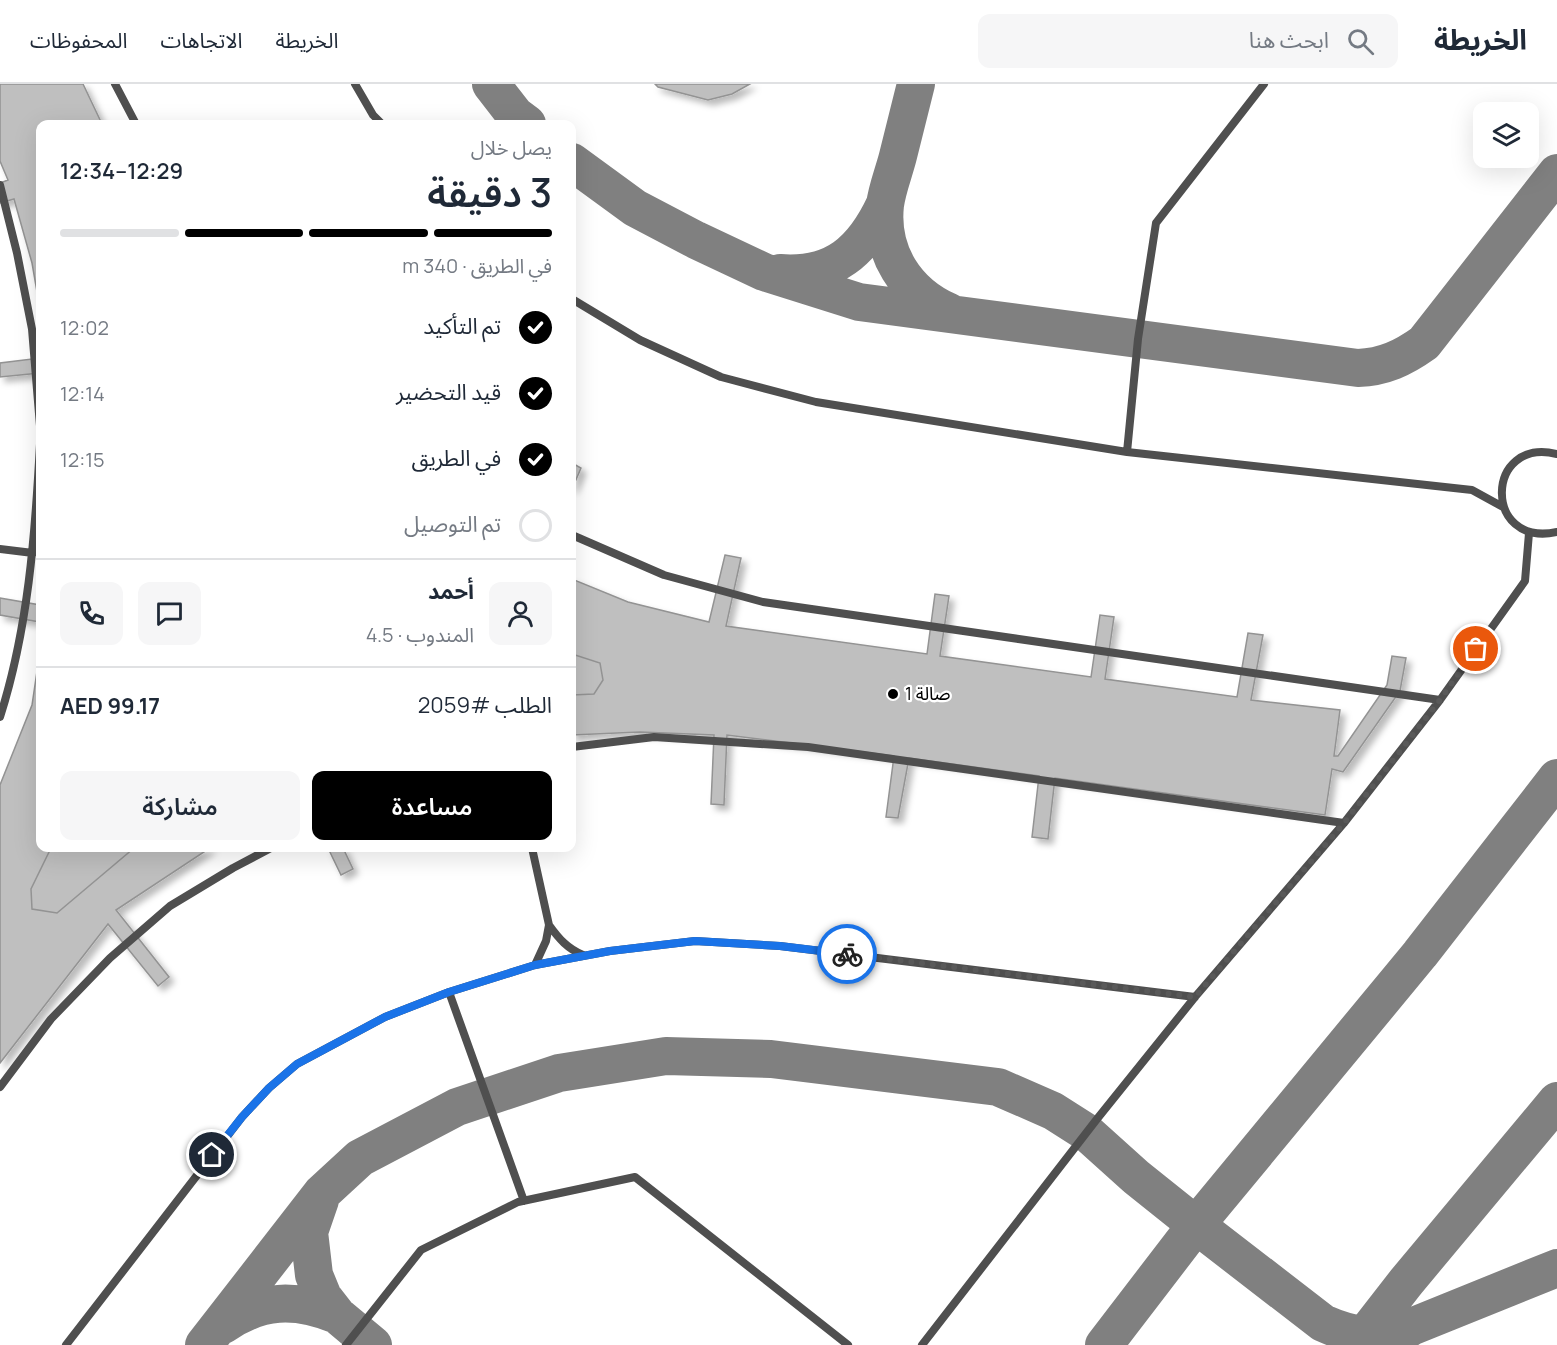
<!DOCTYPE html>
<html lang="ar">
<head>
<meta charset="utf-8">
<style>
	body { margin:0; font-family:Manrope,"Noto Sans Arabic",sans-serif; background:#f6f6f7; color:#1f2937; direction:rtl; height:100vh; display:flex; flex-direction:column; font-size:22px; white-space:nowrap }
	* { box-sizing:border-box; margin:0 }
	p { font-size:20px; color:#747a83 }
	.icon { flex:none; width:33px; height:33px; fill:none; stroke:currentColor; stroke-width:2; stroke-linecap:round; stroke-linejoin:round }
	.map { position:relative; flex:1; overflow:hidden; direction:ltr }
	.drawer { position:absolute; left:36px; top:36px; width:540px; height:732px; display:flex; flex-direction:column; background:#fff; border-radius:12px; box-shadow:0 6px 24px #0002; direction:rtl }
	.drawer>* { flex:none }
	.tools { position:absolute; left:1473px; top:18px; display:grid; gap:12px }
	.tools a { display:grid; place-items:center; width:66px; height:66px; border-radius:12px; background:#fff; box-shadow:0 6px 24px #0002; font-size:30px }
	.pin { position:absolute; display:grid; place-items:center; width:51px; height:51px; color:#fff; margin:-26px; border:3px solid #fff; border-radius:50%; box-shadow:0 2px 6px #0007 }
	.courier { position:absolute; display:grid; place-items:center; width:60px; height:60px; margin:-30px; border:4px solid #1a73e8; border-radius:50%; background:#fff; color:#222; box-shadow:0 2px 8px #0007 }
	.headline em { font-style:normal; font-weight:600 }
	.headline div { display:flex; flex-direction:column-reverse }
	.headline { display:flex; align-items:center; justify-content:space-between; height:102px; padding:0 24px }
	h1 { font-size:39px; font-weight:600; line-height:45px }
	.bar { display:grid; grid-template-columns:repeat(4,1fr); gap:9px 6px; align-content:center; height:72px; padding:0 24px }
	.bar i { height:8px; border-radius:4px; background:#e0e1e3 }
	.bar .on { background:#000 }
	.bar p { grid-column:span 4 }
	.line { display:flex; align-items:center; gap:15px; padding:0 24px; border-top:2px solid #e0e1e3 }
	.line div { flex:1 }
	.round { display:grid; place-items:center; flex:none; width:63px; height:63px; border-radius:12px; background:#f6f6f7 }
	ol { padding:0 24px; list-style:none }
	li { display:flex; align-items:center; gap:18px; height:66px }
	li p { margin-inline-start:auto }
	li .icon { padding:6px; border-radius:50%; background:#000; color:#fff; stroke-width:4 }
	li:last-child { color:#747a83 }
	li i { width:33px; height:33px; border:3px solid #e0e1e3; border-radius:50% }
	.primary-button { display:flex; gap:12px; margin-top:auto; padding:12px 24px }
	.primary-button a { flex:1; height:69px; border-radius:12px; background:#000; color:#fff; font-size:24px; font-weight:600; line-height:69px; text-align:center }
	.primary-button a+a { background:#f6f6f7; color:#1f2937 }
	header { display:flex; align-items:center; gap:36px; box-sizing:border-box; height:84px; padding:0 30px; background:#fff; border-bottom:2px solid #e0e1e3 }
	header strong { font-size:28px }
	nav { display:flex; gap:33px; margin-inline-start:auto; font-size:21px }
	.search { width:420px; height:54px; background:#f6f6f7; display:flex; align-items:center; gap:15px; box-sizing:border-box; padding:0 21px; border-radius:12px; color:#747a83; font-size:22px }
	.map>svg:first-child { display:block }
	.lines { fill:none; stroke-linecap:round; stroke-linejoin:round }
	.taxiway { stroke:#808080; stroke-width:38 }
	.building { fill:#bfbfbf; stroke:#939393; stroke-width:1.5; filter:url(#shadow) }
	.lane { stroke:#4f4f4f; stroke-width:8 }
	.done { stroke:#595959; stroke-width:6; stroke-dasharray:0 10.8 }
	.route { stroke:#1a73e8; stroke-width:8 }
	.poi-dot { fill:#000; stroke:#fff; stroke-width:2 }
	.labels { text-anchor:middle; stroke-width:4.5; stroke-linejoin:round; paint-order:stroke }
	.poi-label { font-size:18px; fill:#000; stroke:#fff; text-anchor:start }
</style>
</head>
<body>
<header>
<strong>الخريطة</strong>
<div class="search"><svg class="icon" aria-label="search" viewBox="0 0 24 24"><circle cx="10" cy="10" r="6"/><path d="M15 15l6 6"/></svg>ابحث هنا</div>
<nav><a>الخريطة</a><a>الاتجاهات</a><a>المحفوظات</a></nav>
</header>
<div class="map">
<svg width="1557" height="1261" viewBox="0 0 1557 1261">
	<defs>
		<filter id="shadow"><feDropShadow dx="5" dy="5" stdDeviation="3" flood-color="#0004"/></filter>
	</defs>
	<rect width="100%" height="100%" fill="#fff"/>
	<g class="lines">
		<!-- taxiway -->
		<path class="taxiway" d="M491,0l24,31 12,9
			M916,0c-6,24 -12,48 -18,72 -4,16 -11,33 -13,49 -5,48 21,88 64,107
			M572,78l63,46 61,32 68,32 95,30 499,66c26,-1 45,-10 66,-25l133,-170
			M780,189c54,4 83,-22 105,-69
			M320,1116l-11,32 5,43 9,22 14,18 36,30
			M223,1241c38,-26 72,-27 114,-10
			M1390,1257l21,-14 146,-59
			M204,1261l118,-152 38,-35 97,-51 102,-34 107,-17 105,3 227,28 55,24 33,21 50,45 60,48 127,98c36,16 51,14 88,4
			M1104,1261l92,-120 224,-271 137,-176
			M1357,1261l49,-63 151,-181"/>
	</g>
	<!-- building -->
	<path class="building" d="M0,0h83l19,40h-62v185l-8,-46 -18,-64 -14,4v-20l8,-3 -8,-19z
		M655,0h95l-18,10 -24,6 -50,-13z
		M40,274v15l-40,4v-14z
		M572,379l9,5 -9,21z
		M725,471l16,3 -15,68 201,28 8,-60 14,2 -9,60 151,21 9,-62 14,2 -9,62 132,18 11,-64 15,2 -12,65 89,10 -6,46h4l49,-71 5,-29 14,2 -6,33 -57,81 -11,-3 -7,46 -270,-37 -7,61 -16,-2 7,-61 -130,-18 -11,60 -12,-1 8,-61 -167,-21 -3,70 -13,-1 3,-69 -74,-3 -68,3v-156l56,23 81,20z
		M0,514l40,7v17l-40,-7z
		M40,567v197h170l-94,62 53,67 -11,9 -50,-62 -108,139v-278l32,-80z
		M572,570l28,9 3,17 -9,14 -22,1z
		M51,764h83l-77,65 -25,-4 -1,-20z
		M328,764h15l10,21 -12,6z"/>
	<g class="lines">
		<!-- lane -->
		<path class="lane" d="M115,0l21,40
			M355,0l18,31 9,9
			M0,101l17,68 15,76 8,97
			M572,215l68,41 81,37 95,25 311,50 345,38 31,17
			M1127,368l11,-113 18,-116 108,-139
			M1557,370c-72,-18 -75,94 0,78
			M572,451l92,40 99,27 677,98
			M0,465l33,4
			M0,633c28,-88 35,-180 40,-273
			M572,663l82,-10 154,10 536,76
			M532,764l17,77
			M535,881l11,-24 3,-16c10,14 19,24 34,30
			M449,908l75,209
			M0,1003l51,-68 59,-61 60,-52 63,-38 38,-20
			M66,1261l176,-228 27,-29 28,-24 88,-47 64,-25 86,-27 75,-14 85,-10 85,5 415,51
			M346,1261l75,-95 97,-48 117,-25 213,168
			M922,1261l175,-226 98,-122 149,-174 96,-123 85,-119 4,-48"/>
	</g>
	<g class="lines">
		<!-- done -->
		<path class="done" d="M847,870l348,43 149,-174 96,-123 36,-51"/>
		<!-- route -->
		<path class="route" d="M212,1071l30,-38 27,-29 28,-24 88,-47 64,-25 86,-27 75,-14 85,-10 85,5 67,8"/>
	</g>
	<!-- markers -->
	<circle class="poi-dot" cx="893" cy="610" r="6"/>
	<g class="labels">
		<!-- poi labels -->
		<g class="poi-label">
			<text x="905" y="616">صالة 1</text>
		</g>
	</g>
</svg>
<div class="tools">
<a><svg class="icon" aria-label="layers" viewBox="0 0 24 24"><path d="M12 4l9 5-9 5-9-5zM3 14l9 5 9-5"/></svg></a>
</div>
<div class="pin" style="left:1476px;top:565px;background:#ea580c"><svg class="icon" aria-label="bag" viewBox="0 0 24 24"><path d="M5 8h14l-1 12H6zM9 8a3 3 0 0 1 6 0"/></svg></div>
<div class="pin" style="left:212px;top:1071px;background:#1f2937"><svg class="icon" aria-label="home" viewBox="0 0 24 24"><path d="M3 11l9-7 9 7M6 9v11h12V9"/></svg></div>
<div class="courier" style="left:847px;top:870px"><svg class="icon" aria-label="bike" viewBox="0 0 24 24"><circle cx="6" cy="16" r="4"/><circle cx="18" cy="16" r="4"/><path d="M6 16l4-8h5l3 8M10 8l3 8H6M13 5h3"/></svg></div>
<section class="drawer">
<div class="headline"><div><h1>3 دقيقة</h1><p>يصل خلال</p></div><em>12:29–12:34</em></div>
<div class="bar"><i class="on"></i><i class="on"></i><i class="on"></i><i></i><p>في الطريق · 340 m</p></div>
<ol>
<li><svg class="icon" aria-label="check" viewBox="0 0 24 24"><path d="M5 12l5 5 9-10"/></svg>تم التأكيد<p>12:02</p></li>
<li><svg class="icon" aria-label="check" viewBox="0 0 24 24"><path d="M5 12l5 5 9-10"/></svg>قيد التحضير<p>12:14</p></li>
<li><svg class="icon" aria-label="check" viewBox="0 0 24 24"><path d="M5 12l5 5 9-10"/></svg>في الطريق<p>12:15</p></li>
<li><i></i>تم التوصيل</li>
</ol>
<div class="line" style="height:108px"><a class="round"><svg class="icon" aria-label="person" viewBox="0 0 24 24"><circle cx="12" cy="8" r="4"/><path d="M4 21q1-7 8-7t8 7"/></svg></a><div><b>أحمد</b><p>المندوب · 4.5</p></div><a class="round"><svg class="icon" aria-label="chat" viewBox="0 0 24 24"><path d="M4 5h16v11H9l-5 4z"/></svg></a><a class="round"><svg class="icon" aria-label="phone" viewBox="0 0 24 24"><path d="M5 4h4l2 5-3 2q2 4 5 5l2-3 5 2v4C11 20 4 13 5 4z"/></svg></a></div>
<div class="line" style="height:78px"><div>الطلب #2059</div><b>AED 99.17</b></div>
<div class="primary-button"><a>مساعدة</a><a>مشاركة</a></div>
</section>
</div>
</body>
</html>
